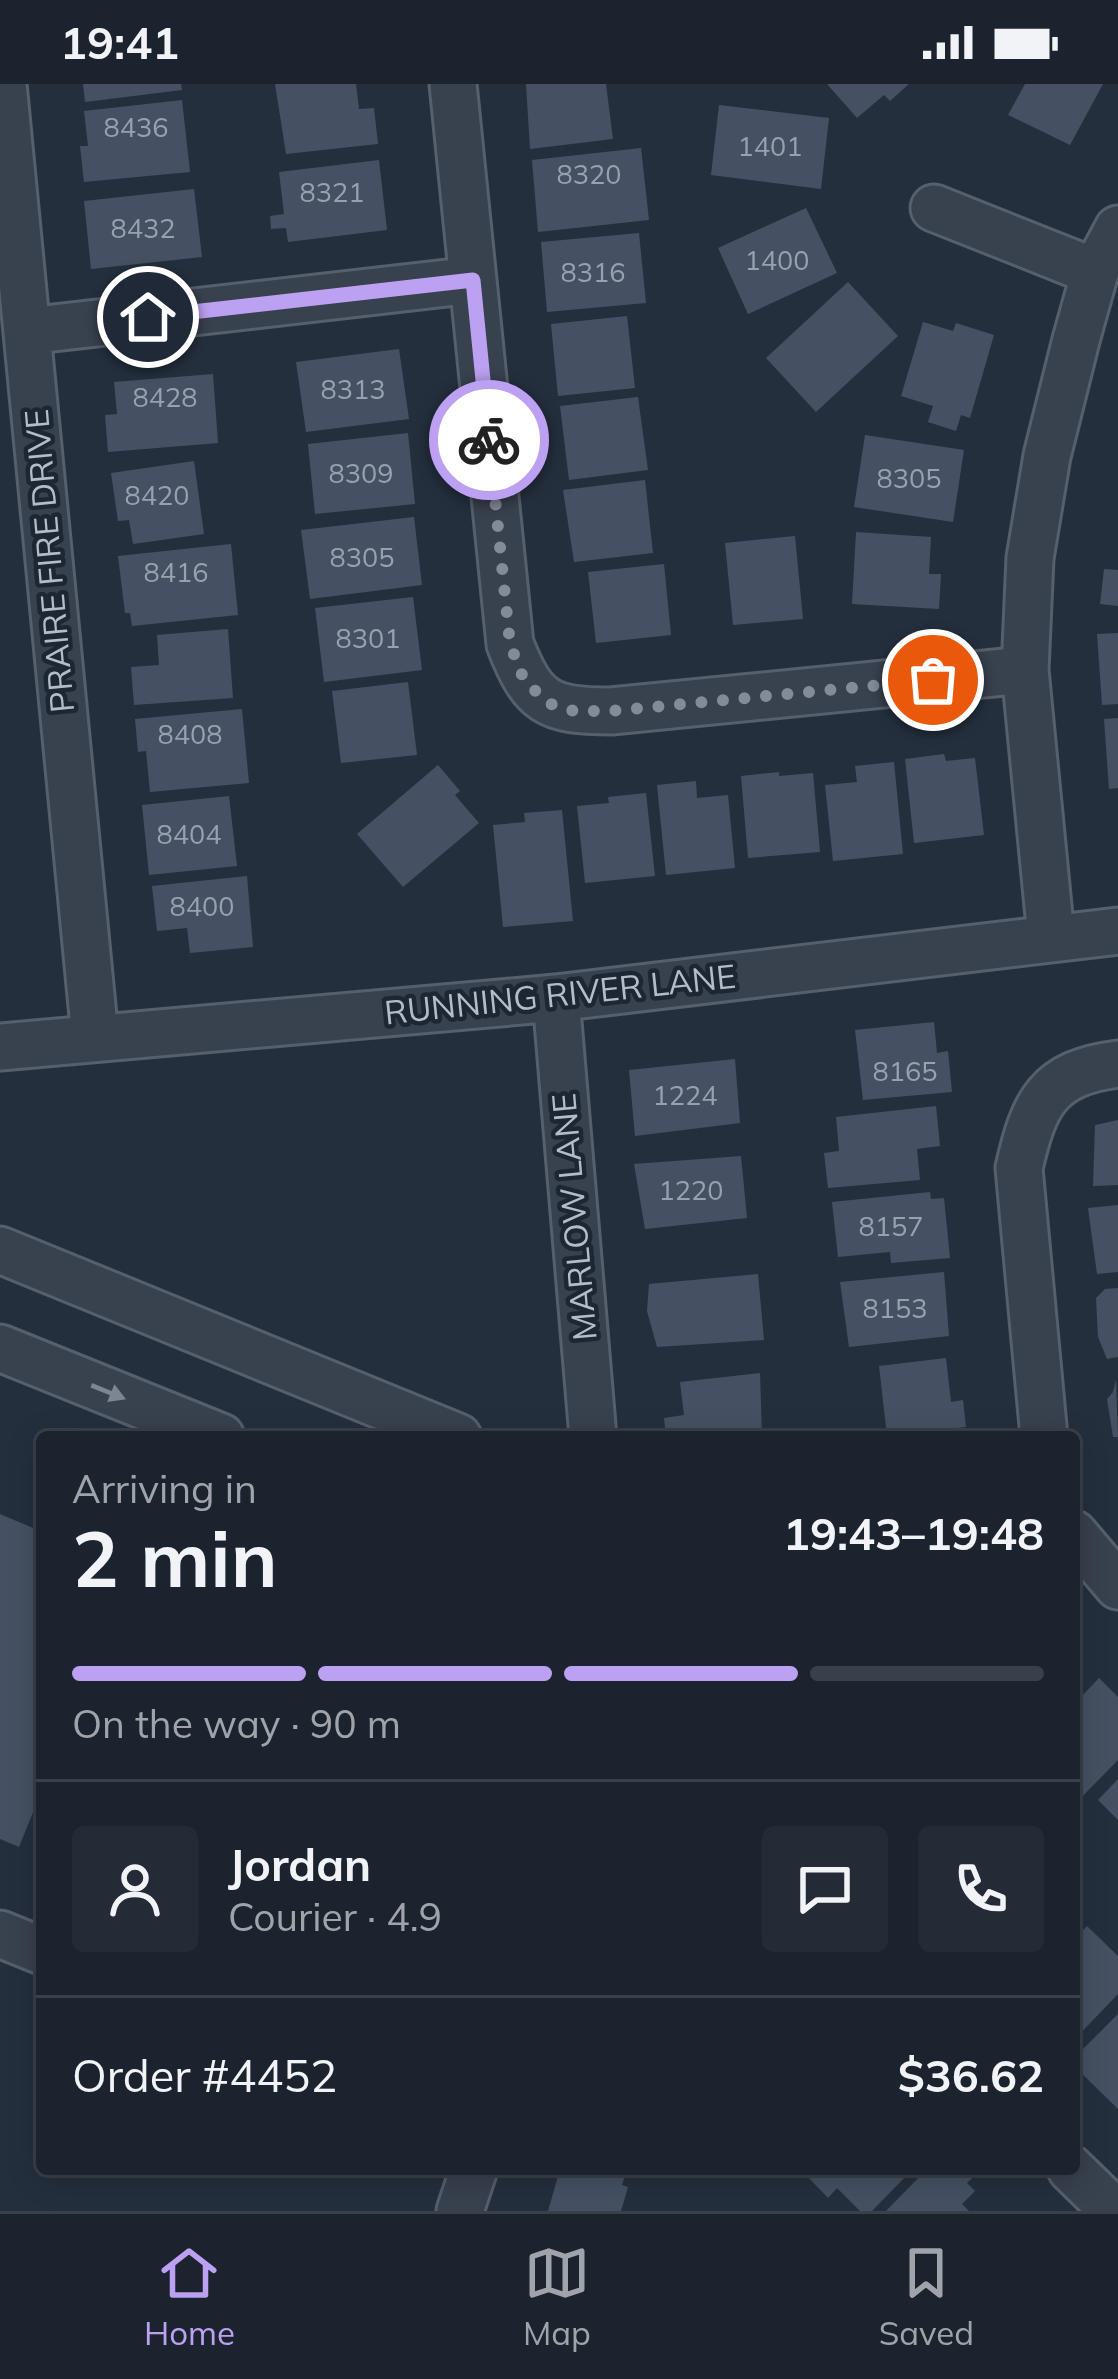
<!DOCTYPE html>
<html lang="en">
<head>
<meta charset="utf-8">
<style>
	body { margin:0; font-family:Mulish,sans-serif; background:#242b36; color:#f1f3f6; height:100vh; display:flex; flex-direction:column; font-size:45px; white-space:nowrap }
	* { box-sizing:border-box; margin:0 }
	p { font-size:39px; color:#a0a4aa }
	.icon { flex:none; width:66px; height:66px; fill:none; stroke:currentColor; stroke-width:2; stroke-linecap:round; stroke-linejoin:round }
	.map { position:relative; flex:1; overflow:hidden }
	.sheet { position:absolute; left:36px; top:1347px; width:1044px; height:744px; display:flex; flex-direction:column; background:#1b232e; border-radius:12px; box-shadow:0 6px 30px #0003,0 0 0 3px #39404a }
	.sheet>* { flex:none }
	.pin { position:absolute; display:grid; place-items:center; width:102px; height:102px; color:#fff; margin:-51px; border:6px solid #fff; border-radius:50%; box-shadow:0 3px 12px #0007 }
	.courier { position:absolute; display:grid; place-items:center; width:120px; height:120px; margin:-60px; border:9px solid #bca0f2; border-radius:50%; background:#fff; color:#222; box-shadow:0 3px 15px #0007 }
	.head em { font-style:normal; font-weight:700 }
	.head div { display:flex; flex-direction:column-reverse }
	.head { display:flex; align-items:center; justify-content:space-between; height:204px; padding:0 36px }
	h1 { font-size:78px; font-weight:700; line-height:90px }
	.bar { display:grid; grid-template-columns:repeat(4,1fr); gap:18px 12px; align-content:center; height:144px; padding:0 36px }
	.bar i { height:15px; border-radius:9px; background:#39404a }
	.bar .on { background:#bca0f2 }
	.bar p { grid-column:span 4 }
	.line { display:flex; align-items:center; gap:30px; padding:0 36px; border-top:3px solid #39404a }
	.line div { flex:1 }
	.round { display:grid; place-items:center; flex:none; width:126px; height:126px; border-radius:12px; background:#242b36 }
	.status { display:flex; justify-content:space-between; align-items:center; height:84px; padding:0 60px; background:#1b232e; direction:ltr }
	.status svg { height:33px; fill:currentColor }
	.tab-bar { display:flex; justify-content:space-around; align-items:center; height:168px; border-top:3px solid #39404a; background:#1b232e; font-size:33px; color:#a0a4aa }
	.tab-bar a { display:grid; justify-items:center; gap:6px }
	.tab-bar .on { color:#bca0f2 }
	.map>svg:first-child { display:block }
	.building { fill:#455162 }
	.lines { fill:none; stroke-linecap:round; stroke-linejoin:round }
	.minor-casing { stroke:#565f6c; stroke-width:51 }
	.minor { stroke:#38414e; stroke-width:45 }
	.oneway { fill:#7c8592 }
	.done { stroke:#828b98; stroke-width:12; stroke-dasharray:0 21.6 }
	.route { stroke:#bca0f2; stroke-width:15 }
	.labels { text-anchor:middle; stroke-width:9; stroke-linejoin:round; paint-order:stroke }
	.number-label { font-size:27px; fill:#98a1af }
	.street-label { font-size:33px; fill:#b4bcc9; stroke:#1d2633 }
</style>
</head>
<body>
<div class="status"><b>19:41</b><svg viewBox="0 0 49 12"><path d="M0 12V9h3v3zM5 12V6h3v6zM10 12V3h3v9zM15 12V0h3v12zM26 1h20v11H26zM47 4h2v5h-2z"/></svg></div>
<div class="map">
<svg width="1118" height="2127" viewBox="0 0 1118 2127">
	<rect width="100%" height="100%" fill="#242f3e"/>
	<!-- building -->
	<path class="building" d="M83,0h98l1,6 -97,12z
		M275,0h81l3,25 15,-1 4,36 -92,10z
		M526,0h80l7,55 -83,10z
		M827,0h82l-19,17 -6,-6 -27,23z
		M1025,0h78l-33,61 -62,-30z
		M182,16l8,72 -106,10 -4,-36h8l-4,-35z
		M719,21l110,13 -8,71 -110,-14z
		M641,64l8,72 -111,12 -6,-72z
		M379,76l8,70 -99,12 -2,-14 -15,1 -1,-13 14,-2 -5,-42z
		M194,105l8,68 -111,12 -7,-68z
		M806,124l31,65 -89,41 -30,-66z
		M639,149l7,70 -99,9 -6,-70z
		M848,198l50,54 -82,76 -50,-54z
		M627,232l8,72 -77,8 -7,-72z
		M923,238l30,9 3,-8 38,12 -24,83 -9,-3 -5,16 -28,-9 5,-16 -32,-10z
		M399,265l10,70 -103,13 -10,-70z
		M213,290l5,69 -110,9 -3,-37 12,-1 -3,-32z
		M638,313l10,73 -79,10 -9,-74z
		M408,349l7,71 -100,10 -7,-70z
		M865,351l99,15 -11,72 -99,-15z
		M194,377l10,73 -71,10 -4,-24 -11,1 -7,-48z
		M645,396l8,73 -79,9 -11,-72z
		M414,433l8,68 -112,14 -9,-69z
		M856,448l75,5 -2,37h12l-2,35 -87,-5z
		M795,452l8,83 -70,6 -8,-82z
		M231,460l7,71 -106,11 -2,-13h-5l-7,-57z
		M664,480l7,71 -75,8 -8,-71z
		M1104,485l14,1v36l-18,-2z
		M413,513l9,73 -98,12 -9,-74z
		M228,545l5,69 -99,7 -3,-38 28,-2 -2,-30z
		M1118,549v71l-16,1 -5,-71z
		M408,598l9,73 -76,8 -9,-72z
		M242,625l7,74 -99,9 -4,-41 -8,1 -3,-33z
		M1118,634v70l-9,1 -5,-70z
		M944,670l2,7 29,-3 9,77 -70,8 -9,-84z
		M894,678l9,92 -70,7 -8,-76 32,-3 -2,-16z
		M438,681l22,26 -5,4 24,28 -76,64 -46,-53z
		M779,688v4l34,-3 7,79 -72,6 -7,-82z
		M696,697l1,17 31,-3 7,73 -69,7 -9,-90z
		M646,709l9,83 -70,7 -8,-77 32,-3 -1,-6z
		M229,712l8,70 -88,9 -7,-70z
		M562,726l11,111 -70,6 -10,-102 32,-3 -1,-9z
		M247,792l6,71 -63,6 -3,-25 -30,3 -5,-45z
		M934,938l3,31 11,-2 4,41 -89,8 -8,-70z
		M735,975l5,64 -105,13 -6,-66z
		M936,1022l4,40 -23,3 3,31 -92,8 -4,-35 15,-2 -3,-34z
		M1118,1036v65l-25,1 2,-61z
		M741,1072l6,62 -102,11 -11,-65z
		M930,1108l1,7 13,-1 6,60 -59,5 -1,-11 -52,5 -6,-55z
		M1118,1121v67l-21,2 -9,-66z
		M944,1188l5,64 -100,11 -9,-65z
		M758,1190l6,66 -107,7 -10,-36 2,-27z
		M1118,1204v69l-11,2 -9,-22 -2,-39 9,-9z
		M946,1274l5,44 12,-2 3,27 -79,9 -8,-70z
		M760,1289l2,64h-96l-2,-19 20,-3 -4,-33z
		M1116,1296l2,57h-5l-6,-38 6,-7z
		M0,1430l38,16 4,-11v288l-6,-2 -17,42 -19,-8z
		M1099,1594l19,19v63l-44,45v-101z
		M1118,1695v41l-20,-20z
		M1087,1842l31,30v38l-44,46v-100z
		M1118,1930v95l-44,-43v-8z
		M560,2085l30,7 2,-7h35l-5,16 6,2 -7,24h-73z
		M810,2085h103l-41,42h-12l-23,-23 -9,10 -23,-24z
		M927,2085h35l10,9 -5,5 8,8 -13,13 7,7h-83z"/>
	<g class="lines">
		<defs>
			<path id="minor" d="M3,0l92,953
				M453,0l57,560c23,59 38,67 101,67l414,-41
				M934,124l161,64
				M27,247l446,-51
				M1051,853l-26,-267 5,-112 17,-102 29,-116 19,-68 23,-43
				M556,914l37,439
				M0,963l556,-49 562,-67
				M0,1166l458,187
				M0,1264l221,89
				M1044,1353l-25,-269c15,-65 28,-95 99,-104
				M1074,1450l44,52
				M0,1850l42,17
				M1071,2085l43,42
				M460,2127l14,-42"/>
		</defs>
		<!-- minor casing -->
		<use href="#minor" class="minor-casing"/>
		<!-- minor -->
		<use href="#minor" class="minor"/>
	</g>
	<!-- one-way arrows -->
	<defs><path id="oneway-solid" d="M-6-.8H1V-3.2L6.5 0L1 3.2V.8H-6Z" transform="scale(3)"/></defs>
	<use class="oneway" href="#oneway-solid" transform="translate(108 1308) rotate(22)"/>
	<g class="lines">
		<!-- done -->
		<path class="done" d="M489,356l21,204 14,36 24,23 26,8h37l322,-31"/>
		<!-- route -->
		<path class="route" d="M148,233l325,-37 16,160"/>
	</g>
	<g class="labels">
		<!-- number labels -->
		<g class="number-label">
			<text x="136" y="53">8436</text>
			<text x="770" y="72">1401</text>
			<text x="589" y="100">8320</text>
			<text x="332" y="118">8321</text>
			<text x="143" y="154">8432</text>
			<text x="777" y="186">1400</text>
			<text x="593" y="198">8316</text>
			<text x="353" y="315">8313</text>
			<text x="165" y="323">8428</text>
			<text x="361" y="399">8309</text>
			<text x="909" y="404">8305</text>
			<text x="157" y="421">8420</text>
			<text x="362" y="483">8305</text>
			<text x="176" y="498">8416</text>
			<text x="368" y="564">8301</text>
			<text x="190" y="660">8408</text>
			<text x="189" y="760">8404</text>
			<text x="202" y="832">8400</text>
			<text x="905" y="997">8165</text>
			<text x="685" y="1021">1224</text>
			<text x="691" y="1116">1220</text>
			<text x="891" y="1152">8157</text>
			<text x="895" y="1234">8153</text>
		</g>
		<!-- street labels -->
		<g class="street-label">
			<text transform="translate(49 477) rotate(-95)" y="12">PRAIRE FIRE DRIVE</text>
			<text transform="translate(560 910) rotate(-6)" y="12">RUNNING RIVER LANE</text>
			<text transform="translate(574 1133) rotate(-95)" y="12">MARLOW LANE</text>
		</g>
	</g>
</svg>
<div class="pin" style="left:933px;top:596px;background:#ea580c"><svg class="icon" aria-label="bag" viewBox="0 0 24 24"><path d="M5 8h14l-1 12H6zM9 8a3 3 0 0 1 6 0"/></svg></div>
<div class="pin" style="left:148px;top:233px;background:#1f2937"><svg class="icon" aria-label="home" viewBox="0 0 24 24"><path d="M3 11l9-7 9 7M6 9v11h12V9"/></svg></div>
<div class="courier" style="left:489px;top:356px"><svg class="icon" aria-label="bike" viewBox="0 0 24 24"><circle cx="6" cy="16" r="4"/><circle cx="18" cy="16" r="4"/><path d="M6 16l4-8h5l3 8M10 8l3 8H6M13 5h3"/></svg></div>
<section class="sheet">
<div class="head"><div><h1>2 min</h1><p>Arriving in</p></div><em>19:43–19:48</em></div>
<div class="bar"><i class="on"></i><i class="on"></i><i class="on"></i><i></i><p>On the way · 90 m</p></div>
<div class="line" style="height:216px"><a class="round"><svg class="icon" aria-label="person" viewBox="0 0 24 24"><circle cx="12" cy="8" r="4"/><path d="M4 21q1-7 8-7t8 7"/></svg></a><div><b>Jordan</b><p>Courier · 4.9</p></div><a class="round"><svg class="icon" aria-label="chat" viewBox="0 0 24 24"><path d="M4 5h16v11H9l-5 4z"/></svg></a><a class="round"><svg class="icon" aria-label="phone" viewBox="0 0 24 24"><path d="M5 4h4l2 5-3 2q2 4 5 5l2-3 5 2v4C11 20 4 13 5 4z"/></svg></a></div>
<div class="line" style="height:156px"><div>Order #4452</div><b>$36.62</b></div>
</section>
</div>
<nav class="tab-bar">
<a class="on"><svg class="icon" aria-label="home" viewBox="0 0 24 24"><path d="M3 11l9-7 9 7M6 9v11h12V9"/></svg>Home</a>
<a><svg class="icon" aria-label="map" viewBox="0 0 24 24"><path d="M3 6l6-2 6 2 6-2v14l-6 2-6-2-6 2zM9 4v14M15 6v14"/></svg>Map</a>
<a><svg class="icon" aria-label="saved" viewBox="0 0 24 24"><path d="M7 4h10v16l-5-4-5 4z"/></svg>Saved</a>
</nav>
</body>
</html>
